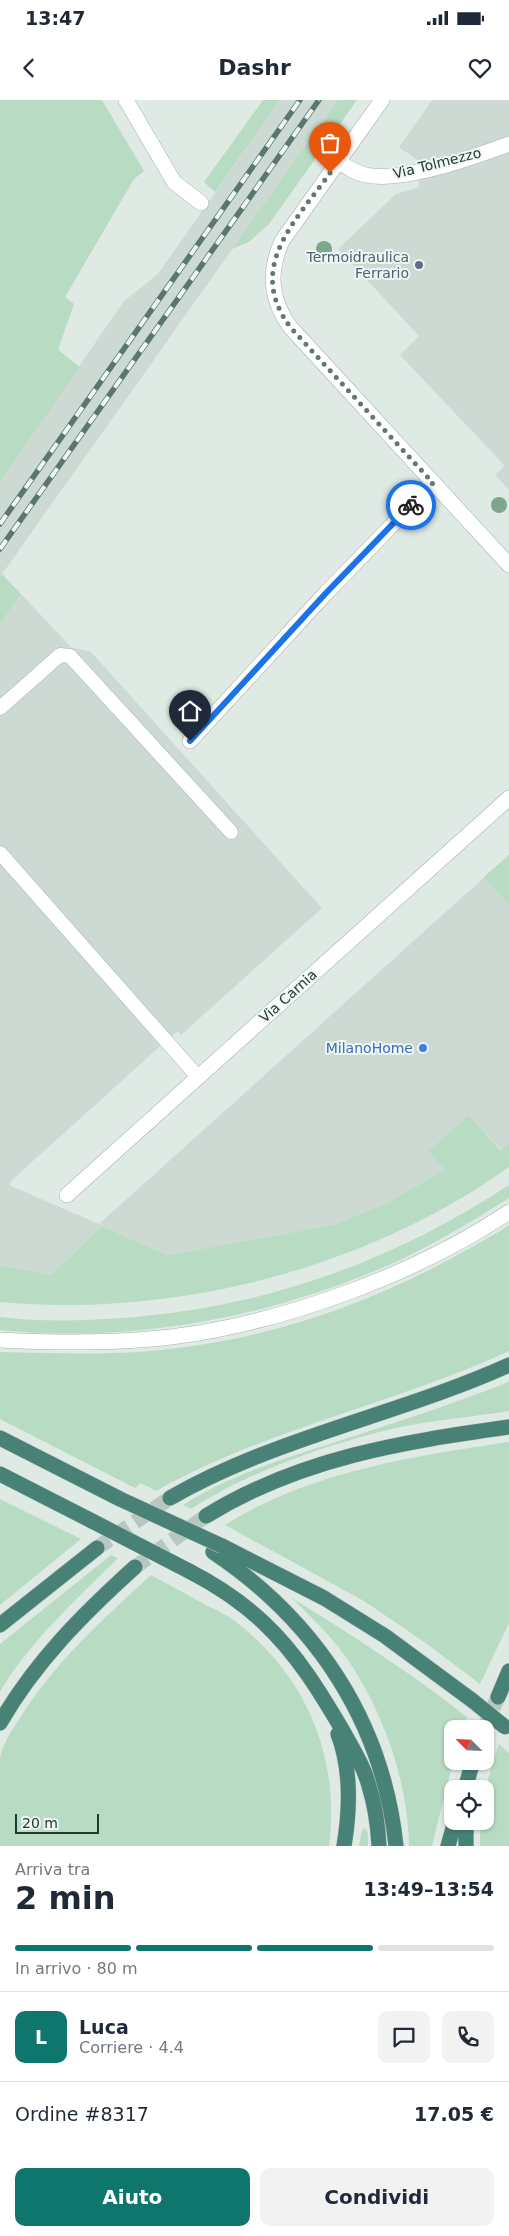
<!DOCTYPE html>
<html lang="it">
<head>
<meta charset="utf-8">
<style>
	body { margin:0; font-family:"DejaVu Sans",sans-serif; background:#f2f2f3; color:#1f2937; height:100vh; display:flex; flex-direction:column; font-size:19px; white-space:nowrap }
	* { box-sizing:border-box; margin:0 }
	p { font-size:16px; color:#747a83 }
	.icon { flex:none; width:28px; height:28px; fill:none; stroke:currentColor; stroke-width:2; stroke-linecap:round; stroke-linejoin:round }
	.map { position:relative; height:1746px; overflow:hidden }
	.sheet { display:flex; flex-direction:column; background:#fff; flex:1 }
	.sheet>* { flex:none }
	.needle { width:32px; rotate:294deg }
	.tools { position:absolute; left:444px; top:1620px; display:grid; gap:10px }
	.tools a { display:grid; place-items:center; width:50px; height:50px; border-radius:10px; background:#fff; box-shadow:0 1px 4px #0004; font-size:25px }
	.scale { position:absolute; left:15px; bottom:12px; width:84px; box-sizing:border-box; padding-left:5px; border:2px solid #213934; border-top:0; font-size:14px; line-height:18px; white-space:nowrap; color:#213934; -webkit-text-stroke:4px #eff7f3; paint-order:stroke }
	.pin { position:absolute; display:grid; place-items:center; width:42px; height:42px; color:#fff; margin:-51px -21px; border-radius:50% 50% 50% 0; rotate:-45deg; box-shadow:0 0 5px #0007 }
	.pin .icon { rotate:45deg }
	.courier { position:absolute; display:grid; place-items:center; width:50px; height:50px; margin:-25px; border:4px solid #1a73e8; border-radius:50%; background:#fff; color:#222; box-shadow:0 1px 6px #0007 }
	.summary em { font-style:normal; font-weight:600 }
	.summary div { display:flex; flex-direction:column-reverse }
	.summary { display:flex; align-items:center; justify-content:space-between; height:85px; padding:0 15px }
	h1 { font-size:32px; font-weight:600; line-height:38px }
	.bar { display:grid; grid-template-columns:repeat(4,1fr); gap:8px 5px; align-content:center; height:60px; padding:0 15px }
	.bar i { height:6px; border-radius:4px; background:#e0e1e3 }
	.bar .current { background:#0f766e }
	.bar p { grid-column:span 4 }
	.line { display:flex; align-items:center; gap:12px; padding:0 15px; border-top:1px solid #e0e1e3 }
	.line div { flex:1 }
	.round { display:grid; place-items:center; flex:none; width:52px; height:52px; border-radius:10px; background:#f2f2f3 }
	.primary-button { display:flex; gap:10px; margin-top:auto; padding:10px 15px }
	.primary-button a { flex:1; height:58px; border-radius:10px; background:#0f766e; color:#fff; font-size:20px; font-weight:600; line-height:58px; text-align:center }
	.primary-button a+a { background:#f2f2f3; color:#1f2937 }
	.status { display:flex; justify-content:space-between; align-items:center; height:35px; padding:0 25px; background:#fff; direction:ltr }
	.status svg { height:14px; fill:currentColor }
	header { display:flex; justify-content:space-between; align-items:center; height:65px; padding:0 15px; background:#fff; font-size:22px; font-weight:600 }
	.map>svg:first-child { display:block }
	.built { fill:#cddad4 }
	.green { fill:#b8dbc3 }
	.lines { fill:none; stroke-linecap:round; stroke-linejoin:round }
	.trunk-tunnel { stroke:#b9c7c2; stroke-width:15; stroke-dasharray:15 8; stroke-linecap:butt }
	.service-casing { stroke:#a2b1ac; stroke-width:15 }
	.minor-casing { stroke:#a2b1ac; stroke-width:16 }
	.tertiary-casing { stroke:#a2b1ac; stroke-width:16 }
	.trunk-casing { stroke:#bcc4c2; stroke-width:16 }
	.service { stroke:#fff; stroke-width:14 }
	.minor { stroke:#fff; stroke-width:15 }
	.tertiary { stroke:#fff; stroke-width:15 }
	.trunk { stroke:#488276; stroke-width:15 }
	.rail-casing { stroke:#5b756f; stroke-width:5.5 }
	.rail { stroke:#eff7f3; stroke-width:4; stroke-dasharray:11; stroke-linecap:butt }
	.trunk-bridge-casing { stroke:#bcc4c2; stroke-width:16; stroke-linecap:butt }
	.trunk-bridge { stroke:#488276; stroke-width:15 }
	.tree { fill:#7da68f }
	.done { stroke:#647772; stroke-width:5; stroke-dasharray:0 9 }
	.route { stroke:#1a73e8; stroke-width:6 }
	.service-dot { fill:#5c6f8a; stroke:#eff7f3; stroke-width:2 }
	.shop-dot { fill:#3f7fe0; stroke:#eff7f3; stroke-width:2 }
	.labels { text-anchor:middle; stroke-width:4; stroke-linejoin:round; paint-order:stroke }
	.street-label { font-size:14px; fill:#213934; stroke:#eff7f3 }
	.service-label { font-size:14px; fill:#4e5e75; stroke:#eff7f3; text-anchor:end }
	.shop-label { font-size:14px; fill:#366cbe; stroke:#eff7f3; text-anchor:end }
</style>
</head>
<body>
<div class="status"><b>13:47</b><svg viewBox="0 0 49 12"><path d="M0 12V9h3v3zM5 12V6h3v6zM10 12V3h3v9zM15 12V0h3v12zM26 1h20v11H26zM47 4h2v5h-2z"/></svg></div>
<header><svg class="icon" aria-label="back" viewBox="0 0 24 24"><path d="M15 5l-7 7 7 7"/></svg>Dashr<svg class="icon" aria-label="heart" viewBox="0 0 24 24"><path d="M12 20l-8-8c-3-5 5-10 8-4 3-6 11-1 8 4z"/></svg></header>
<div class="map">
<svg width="509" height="1746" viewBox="0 0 509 1746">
	<rect width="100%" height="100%" fill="#dfeae5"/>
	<!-- built -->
	<path class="built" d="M280,0h58l-338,477v-96l124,-180 34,-27z
		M432,0h77v390l-14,-15 10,-9 -105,-111 19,-19 -81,-87 58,-55 23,-7 -2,-27 -18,-13z
		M21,494l50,53 20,5 231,256 -141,127 -3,-4 -12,10 -153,138 -4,6 90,39 410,-369v289l-7,7 -33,-36 -24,55 -60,34 -52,21 -166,30 -65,-29 -51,49 -51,-10v-641z"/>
	<!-- green -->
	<path class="green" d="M0,0h102l42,71 -10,8 -69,118 9,7 -16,46 22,17 -80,114z
		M263,0h17l-65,92 -11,-10z
		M338,0h19l-88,124 -20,18 -17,7z
		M2,474l19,20 -21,30v-47z
		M509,755v49l-25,-27z
		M469,1015l32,36 8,-7v23c-143,102 -334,151 -509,135v-37l51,10 51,-49 65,29 166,-30 52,-21 60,-34 -16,-19z
		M509,1085v13c-35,22 -71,44 -109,62 -123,56 -265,84 -400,70v-13c40,5 81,4 121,1 142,-10 269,-55 388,-133z
		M509,1125v126c-115,53 -243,78 -353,140l-15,-8 -6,5 -135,-69v-67c56,1 114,4 170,-3 103,-11 204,-47 293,-97 15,-9 32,-17 46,-27z
		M509,1282v29c-37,6 -76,9 -113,17 -66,15 -148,44 -205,81l-8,-4c52,-33 110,-49 168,-68 53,-17 106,-35 158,-55z
		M509,1342v181l-29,61 -53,-40 -63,-43 -139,-76c87,-54 184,-68 284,-83z
		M0,1399l81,40 -81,66z
		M111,1455l7,3c-39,39 -91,86 -118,134v-48z
		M151,1475c19,10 38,21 57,31 9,5 19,9 27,15 72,56 105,135 94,225h-329c0,-27 0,-61 0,-88 2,-12 11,-27 18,-37 35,-57 84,-101 133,-146z
		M292,1498c60,37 119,75 175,119l-4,12h-11l1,32 -21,85h-23c-1,-64 -25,-133 -61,-186 -16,-23 -37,-43 -56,-62z
		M499,1644l10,9v93h-29v-25h5v-32z
		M365,1728l3,5v13h-9l3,-16z"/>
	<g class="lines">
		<!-- trunk-tunnel -->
		<path class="trunk-tunnel" d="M97,1448l73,-50
			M135,1467l71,-51
			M484,1629l14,-32"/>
		<defs>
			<path id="service" d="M0,608l60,-53 10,1 161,176
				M0,753l198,224"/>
			<path id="minor" d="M126,0l48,82 27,21
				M382,0l-100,141c-14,31 -12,59 9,87l218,237
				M338,61c9,6 17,12 28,14 36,8 108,-18 143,-31
				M190,641l136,-148 107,-110
				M67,1095l442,-397"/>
			<path id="tertiary" d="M0,1240c59,3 119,4 178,-4 110,-15 238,-62 331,-124"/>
			<path id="trunk" d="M0,1338l120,61
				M0,1374l92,47
				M170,1398c106,-61 228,-83 339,-133
				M206,1416c94,-58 196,-74 303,-89
				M222,1446l102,52 61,38 88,65
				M213,1452c103,69 170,170 183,294
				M189,1471c27,14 53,31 75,52 33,31 56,69 79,108 9,17 21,35 26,55 6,19 9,40 10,60
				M0,1525l97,-77
				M498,1597l11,-26
				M0,1623c35,-61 83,-109 135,-156
				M338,1634c13,34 12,76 6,112
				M465,1689l8,-28
				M466,1721v25
				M448,1746l7,-25"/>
		</defs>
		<!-- service casing -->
		<use href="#service" class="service-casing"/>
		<!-- minor casing -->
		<use href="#minor" class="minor-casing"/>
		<!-- tertiary casing -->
		<use href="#tertiary" class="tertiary-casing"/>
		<!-- trunk casing -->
		<use href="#trunk" class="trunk-casing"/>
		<!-- service -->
		<use href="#service" class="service"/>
		<!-- minor -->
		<use href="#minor" class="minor"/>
		<!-- tertiary -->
		<use href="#tertiary" class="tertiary"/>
		<!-- trunk -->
		<use href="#trunk" class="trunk"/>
		<defs>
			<path id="rail" d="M0,424l300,-424
				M0,449l319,-449"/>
		</defs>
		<!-- rail casing -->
		<use href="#rail" class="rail-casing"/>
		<!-- rail -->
		<use href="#rail" class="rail"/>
		<defs>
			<path id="trunk-bridge" d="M120,1399l102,47
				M92,1421l97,50
				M473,1601l32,26"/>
		</defs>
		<!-- trunk-bridge casing -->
		<use href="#trunk-bridge" class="trunk-bridge-casing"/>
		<!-- trunk-bridge -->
		<use href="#trunk-bridge" class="trunk-bridge"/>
	</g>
	<!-- trees -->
	<g class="tree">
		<circle cx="324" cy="149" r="8"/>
		<circle cx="499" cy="405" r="8"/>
	</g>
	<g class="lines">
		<!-- done -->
		<path class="done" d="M330,73c-35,49 -85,95 -39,155l142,155 -22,22"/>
		<!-- route -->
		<path class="route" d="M190,641l136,-148 85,-88"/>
	</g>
	<!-- markers -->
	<circle class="service-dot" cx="419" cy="165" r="5"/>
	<circle class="shop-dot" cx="423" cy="948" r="5"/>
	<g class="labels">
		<!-- street labels -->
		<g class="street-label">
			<text transform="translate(437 63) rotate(-14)" y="5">Via Tolmezzo</text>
			<text transform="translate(288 896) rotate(-42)" y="5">Via Carnia</text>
		</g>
		<!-- service labels -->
		<g class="service-label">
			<text x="409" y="162">Termoidraulica<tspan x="409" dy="16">Ferrario</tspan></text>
		</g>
		<!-- shop labels -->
		<g class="shop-label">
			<text x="413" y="953">MilanoHome</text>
		</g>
	</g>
</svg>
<div class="tools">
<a><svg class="needle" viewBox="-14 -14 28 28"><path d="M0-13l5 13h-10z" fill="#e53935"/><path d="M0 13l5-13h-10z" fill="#747a83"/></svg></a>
<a><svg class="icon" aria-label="locate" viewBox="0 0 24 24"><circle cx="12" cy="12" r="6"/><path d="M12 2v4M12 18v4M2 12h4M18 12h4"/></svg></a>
</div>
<div class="scale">20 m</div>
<div class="pin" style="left:330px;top:73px;background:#ea580c"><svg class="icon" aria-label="bag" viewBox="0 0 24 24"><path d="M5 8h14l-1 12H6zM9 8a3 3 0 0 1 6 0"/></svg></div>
<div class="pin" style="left:190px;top:641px;background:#1f2937"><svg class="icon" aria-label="home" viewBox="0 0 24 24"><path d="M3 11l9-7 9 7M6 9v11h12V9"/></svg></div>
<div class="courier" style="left:411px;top:405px"><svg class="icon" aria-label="bike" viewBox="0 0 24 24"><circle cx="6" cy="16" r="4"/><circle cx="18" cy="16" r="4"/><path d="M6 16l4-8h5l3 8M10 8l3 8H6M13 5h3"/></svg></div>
</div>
<section class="sheet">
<div class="summary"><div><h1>2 min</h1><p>Arriva tra</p></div><em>13:49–13:54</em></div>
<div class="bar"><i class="current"></i><i class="current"></i><i class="current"></i><i></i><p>In arrivo · 80 m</p></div>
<div class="line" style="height:90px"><b class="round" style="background:#0f766e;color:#fff">L</b><div><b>Luca</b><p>Corriere · 4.4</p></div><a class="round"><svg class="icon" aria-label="chat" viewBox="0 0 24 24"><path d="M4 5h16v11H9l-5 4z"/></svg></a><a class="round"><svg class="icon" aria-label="phone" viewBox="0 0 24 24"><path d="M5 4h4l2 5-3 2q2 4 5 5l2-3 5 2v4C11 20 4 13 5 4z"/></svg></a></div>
<div class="line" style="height:65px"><div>Ordine #8317</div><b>17.05 €</b></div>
<div class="primary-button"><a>Aiuto</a><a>Condividi</a></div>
</section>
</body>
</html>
